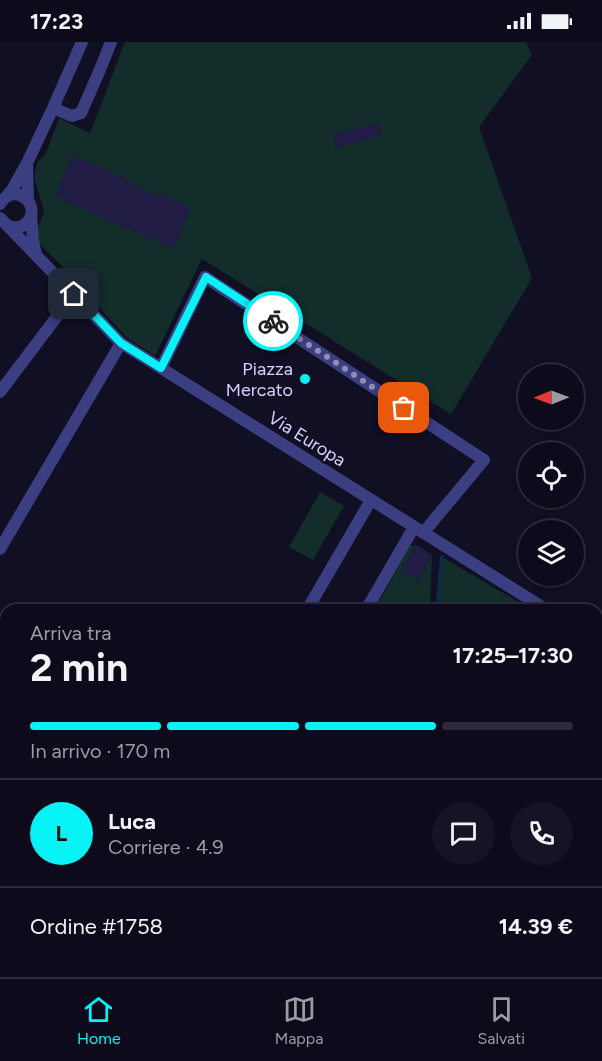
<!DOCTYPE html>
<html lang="it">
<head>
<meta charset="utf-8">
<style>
	body { margin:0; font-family:Figtree,sans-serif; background:#161424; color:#f1f3f6; height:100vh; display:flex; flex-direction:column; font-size:22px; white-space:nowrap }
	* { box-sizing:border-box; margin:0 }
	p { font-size:20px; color:#9a9ba3 }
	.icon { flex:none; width:33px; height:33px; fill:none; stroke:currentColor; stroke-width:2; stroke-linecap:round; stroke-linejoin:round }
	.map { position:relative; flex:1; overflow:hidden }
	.panel { position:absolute; left:0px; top:562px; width:603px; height:374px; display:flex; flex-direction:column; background:#0d0b1b; border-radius:18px 18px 0 0; box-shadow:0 3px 9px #0003,0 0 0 2px #2d2b3a }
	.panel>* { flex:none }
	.needle { width:39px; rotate:269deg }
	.tools { position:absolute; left:518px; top:322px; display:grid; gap:12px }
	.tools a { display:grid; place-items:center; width:66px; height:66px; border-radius:50%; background:#0d0b1b; box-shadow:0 3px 9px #0003,0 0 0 2px #2d2b3a; font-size:30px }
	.pin { position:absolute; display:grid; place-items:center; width:51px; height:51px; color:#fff; margin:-26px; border-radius:12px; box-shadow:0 3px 9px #0006 }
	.courier { position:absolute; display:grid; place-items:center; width:60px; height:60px; margin:-30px; border:4px solid #07f2f5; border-radius:50%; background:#fff; color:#222; box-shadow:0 2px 8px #0007 }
	.summary em { font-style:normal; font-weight:700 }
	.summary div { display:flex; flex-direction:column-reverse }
	.summary { display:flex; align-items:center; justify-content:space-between; height:102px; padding:0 30px }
	h1 { font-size:39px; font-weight:700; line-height:45px }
	.bar { display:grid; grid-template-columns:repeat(4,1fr); gap:9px 6px; align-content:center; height:72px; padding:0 30px }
	.bar i { height:8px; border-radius:4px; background:#2d2b3a }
	.bar .current { background:#07f2f5 }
	.bar p { grid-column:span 4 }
	.line { display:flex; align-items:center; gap:15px; padding:0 30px; border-top:2px solid #2d2b3a }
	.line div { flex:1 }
	.round { display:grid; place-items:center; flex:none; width:63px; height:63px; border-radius:32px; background:#161424 }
	.status { display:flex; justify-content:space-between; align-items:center; height:42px; padding:0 30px; background:#0d0b1b; direction:ltr }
	.status svg { height:16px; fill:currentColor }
	.dock { display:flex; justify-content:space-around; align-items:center; height:84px; border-top:2px solid #2d2b3a; background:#0d0b1b; font-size:16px; color:#9a9ba3 }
	.dock a { display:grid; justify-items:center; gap:3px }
	.dock .current { color:#07f2f5 }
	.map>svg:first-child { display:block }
	.green { fill:#122d2a }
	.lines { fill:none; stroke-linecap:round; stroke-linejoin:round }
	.stream { stroke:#0f2947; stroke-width:4 }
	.river { stroke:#0f2947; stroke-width:21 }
	.building { fill:#201c44 }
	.minor { stroke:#3b3f81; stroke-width:12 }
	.done { stroke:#908eb2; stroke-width:6; stroke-dasharray:0 10.8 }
	.route { stroke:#07f2f5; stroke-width:8 }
	.poi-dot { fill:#07f2f5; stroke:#110f24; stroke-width:2 }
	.labels { text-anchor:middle; stroke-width:4.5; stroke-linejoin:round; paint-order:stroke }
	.poi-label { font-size:18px; fill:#d4d3fe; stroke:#110f24; text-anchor:end }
	.street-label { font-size:18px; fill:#d4d3fe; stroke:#110f24 }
</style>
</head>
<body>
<div class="status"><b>17:23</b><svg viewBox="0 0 49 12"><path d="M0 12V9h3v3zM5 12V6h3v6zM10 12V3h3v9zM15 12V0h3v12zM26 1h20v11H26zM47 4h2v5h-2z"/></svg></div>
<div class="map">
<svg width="602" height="935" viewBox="0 0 602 935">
	<rect width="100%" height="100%" fill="#110f24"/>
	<!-- green -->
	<path class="green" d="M125,0h401l6,13 -53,72 53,151 -81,136 -249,-155 -47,97 -29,-19 -67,-74 -22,-22v-10l7,-20 -10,-34 3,-14 9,-10 13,-35 31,15z
		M320,450l24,14 -31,54 -24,-13z
		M417,503l-16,25 17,11 14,-26 -2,55h-56l36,-64z
		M442,515l90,53h-96z
		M15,930h41l-2,5h-42z"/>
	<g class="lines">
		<!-- stream -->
		<path class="stream" d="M437,568l5,-53
			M405,935v-5"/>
		<!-- river -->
		<path class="river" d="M597,693l5,-28
			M597,780l4,14 -4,17
			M439,935l3,-5"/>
	</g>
	<!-- building -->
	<path class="building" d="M378,80l3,14 -45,12 -3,-13z
		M72,113l62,27 -1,3 24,11 1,-3 33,15 -17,41 -119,-52z
		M417,503l15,10 -14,26 -17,-11z"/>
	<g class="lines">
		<!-- minor -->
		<path class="minor" d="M53,66l19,8 9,-3 18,-41 12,-30
			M27,121l26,-55 29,-66
			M6,155l6,-7 15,-27 1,37
			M0,162c15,-25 45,4 25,20 -6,5 -12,4 -18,1
			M31,173l2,26 3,13
			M0,176l121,125 426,267
			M161,326l44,-91 279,183 -61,73
			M0,350l74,-98
			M0,507l121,-206
			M307,568l64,-110
			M366,568l48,-83
			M597,600l5,3
			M0,838l6,1
			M345,930l11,5
			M213,935l2,-5"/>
	</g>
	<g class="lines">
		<!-- done -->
		<path class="done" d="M273,279l131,87"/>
		<!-- route -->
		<path class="route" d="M74,252l47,49 40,25 45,-91 67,44"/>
	</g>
	<!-- markers -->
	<circle class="poi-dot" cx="305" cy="337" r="6"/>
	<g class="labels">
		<!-- poi labels -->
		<g class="poi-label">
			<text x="293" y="333">Piazza<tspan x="293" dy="21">Mercato</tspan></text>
		</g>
		<!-- street labels -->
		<g class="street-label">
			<text transform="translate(307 397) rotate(32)" y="6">Via Europa</text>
		</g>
	</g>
</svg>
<div class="tools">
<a><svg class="needle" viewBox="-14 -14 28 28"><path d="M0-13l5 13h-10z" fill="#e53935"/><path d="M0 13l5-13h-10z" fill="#9a9ba3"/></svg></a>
<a><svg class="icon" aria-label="locate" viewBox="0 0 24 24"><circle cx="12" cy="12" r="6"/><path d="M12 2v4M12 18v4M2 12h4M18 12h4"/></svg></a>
<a><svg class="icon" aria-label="layers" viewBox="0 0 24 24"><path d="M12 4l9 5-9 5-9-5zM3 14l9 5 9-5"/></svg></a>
</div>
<div class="pin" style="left:404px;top:366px;background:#ea580c"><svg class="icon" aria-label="bag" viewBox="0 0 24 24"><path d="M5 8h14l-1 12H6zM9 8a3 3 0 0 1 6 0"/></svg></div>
<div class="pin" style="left:74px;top:252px;background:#1f2937"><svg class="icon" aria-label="home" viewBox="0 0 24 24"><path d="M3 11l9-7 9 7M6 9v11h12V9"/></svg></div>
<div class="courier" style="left:273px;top:279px"><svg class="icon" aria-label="bike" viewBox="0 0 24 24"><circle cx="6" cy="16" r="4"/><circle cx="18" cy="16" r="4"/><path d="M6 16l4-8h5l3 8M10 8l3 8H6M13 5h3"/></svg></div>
<section class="panel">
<div class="summary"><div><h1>2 min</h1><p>Arriva tra</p></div><em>17:25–17:30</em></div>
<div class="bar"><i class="current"></i><i class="current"></i><i class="current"></i><i></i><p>In arrivo · 170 m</p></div>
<div class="line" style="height:108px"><b class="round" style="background:#07f2f5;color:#111">L</b><div><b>Luca</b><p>Corriere · 4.9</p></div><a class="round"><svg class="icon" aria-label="chat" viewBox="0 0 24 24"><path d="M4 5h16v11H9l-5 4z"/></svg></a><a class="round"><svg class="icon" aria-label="phone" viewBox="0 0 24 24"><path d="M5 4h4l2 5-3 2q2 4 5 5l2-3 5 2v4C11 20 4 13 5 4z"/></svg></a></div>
<div class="line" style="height:78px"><div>Ordine #1758</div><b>14.39 €</b></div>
</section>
</div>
<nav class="dock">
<a class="current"><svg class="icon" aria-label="home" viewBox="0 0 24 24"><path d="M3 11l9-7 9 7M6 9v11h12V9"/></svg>Home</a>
<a><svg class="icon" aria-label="map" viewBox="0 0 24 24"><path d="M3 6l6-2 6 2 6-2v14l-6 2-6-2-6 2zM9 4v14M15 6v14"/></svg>Mappa</a>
<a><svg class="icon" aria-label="saved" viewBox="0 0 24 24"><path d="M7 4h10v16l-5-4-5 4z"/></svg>Salvati</a>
</nav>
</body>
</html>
